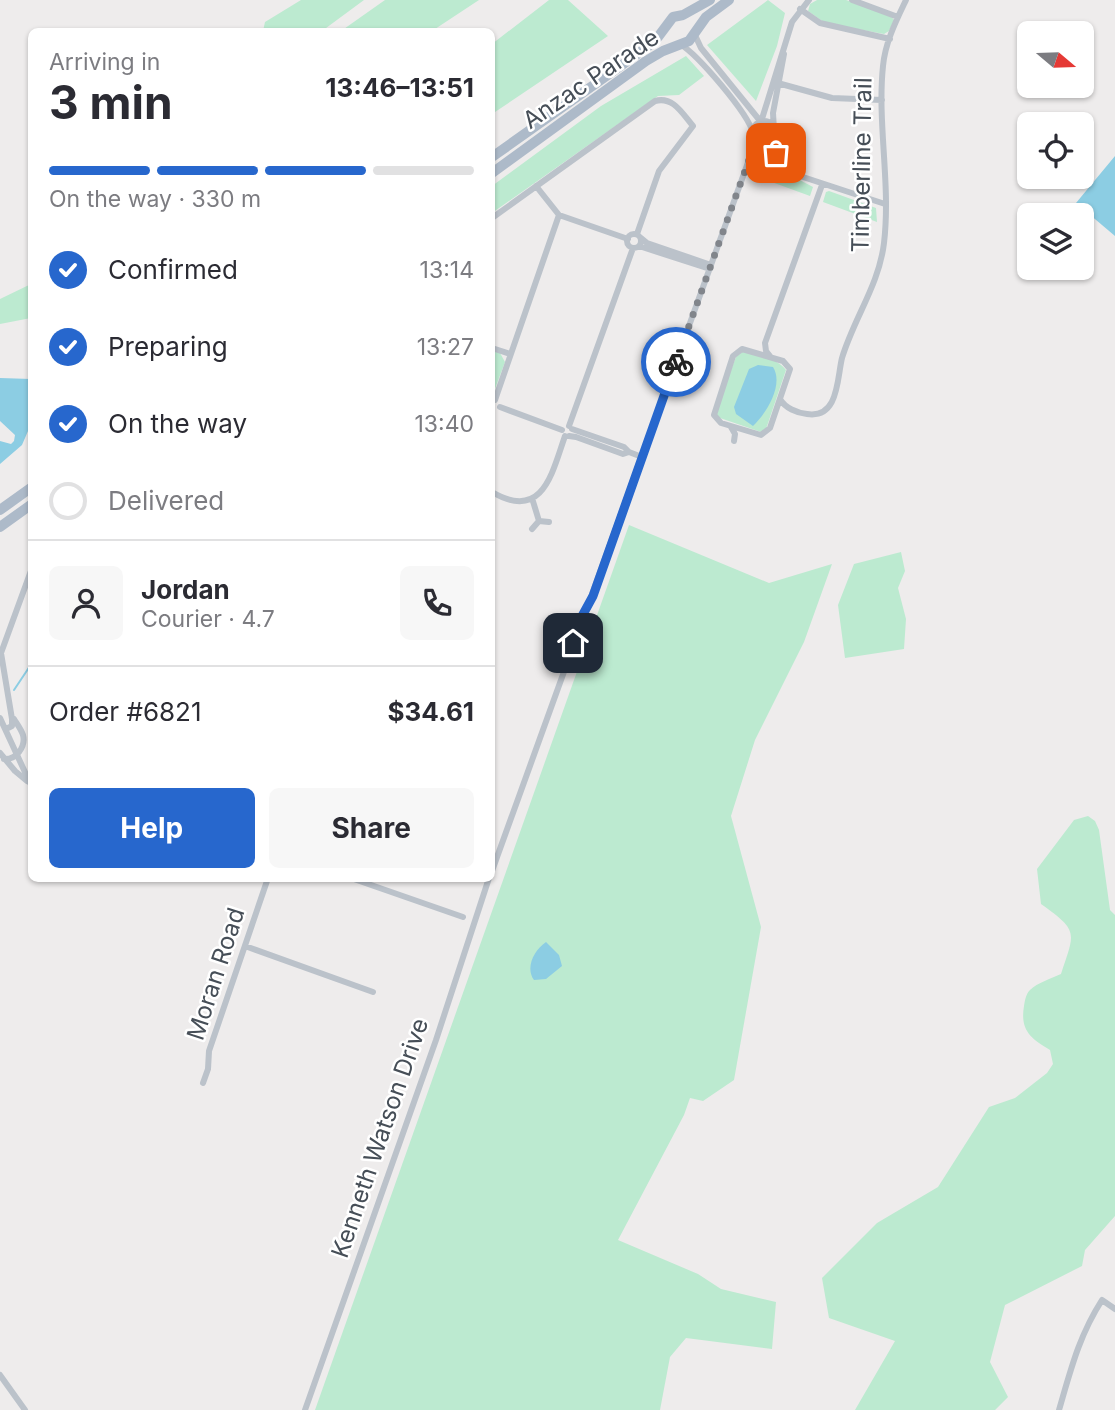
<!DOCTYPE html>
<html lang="en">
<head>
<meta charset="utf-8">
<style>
	body { margin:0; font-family:Inter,sans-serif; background:#f7f7f7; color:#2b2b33; height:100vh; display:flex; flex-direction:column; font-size:26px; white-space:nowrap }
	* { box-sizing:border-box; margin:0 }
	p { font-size:23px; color:#7c7c81 }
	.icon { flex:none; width:38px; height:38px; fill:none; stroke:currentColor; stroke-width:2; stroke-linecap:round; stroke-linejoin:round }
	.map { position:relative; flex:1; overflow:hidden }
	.panel { position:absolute; left:28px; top:28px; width:467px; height:854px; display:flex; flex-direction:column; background:#fff; border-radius:10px; box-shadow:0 2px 5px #0004 }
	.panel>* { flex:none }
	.needle { width:46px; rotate:109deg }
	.fabs { position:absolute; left:1017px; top:21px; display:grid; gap:14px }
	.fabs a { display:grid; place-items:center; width:77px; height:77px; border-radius:10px; background:#fff; box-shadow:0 2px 5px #0004; font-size:35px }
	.pin { position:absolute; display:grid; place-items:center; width:60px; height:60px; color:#fff; margin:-30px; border-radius:14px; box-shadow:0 4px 10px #0006 }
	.courier { position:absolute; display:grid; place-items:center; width:70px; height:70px; margin:-35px; border:5px solid #2767cd; border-radius:50%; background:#fff; color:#222; box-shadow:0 2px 9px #0007 }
	.headline em { font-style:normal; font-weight:700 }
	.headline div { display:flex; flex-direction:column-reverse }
	.headline { display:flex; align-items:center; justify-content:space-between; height:119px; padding:0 21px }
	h1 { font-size:46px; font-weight:700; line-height:52px }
	.bar { display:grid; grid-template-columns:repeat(4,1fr); gap:10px 7px; align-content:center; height:84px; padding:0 21px }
	.bar i { height:9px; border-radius:5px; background:#e1e1e2 }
	.bar .selected { background:#2767cd }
	.bar p { grid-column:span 4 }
	.line { display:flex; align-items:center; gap:18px; padding:0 21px; border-top:2px solid #e1e1e2 }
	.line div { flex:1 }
	.round { display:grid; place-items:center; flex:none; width:74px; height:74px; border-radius:10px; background:#f7f7f7 }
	ol { padding:0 21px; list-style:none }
	li { display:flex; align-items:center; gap:21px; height:77px }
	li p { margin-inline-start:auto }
	li .icon { padding:7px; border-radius:50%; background:#2767cd; color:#fff; stroke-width:4 }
	li:last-child { color:#7c7c81 }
	li i { width:38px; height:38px; border:4px solid #e1e1e2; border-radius:50% }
	.action { display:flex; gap:14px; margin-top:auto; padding:14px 21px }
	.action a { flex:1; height:80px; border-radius:10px; background:#2767cd; color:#fff; font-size:28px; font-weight:700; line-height:80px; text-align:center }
	.action a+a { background:#f7f7f7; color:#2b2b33 }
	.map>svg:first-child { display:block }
	.green { fill:#bcead0 }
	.water { fill:#8ccde3 }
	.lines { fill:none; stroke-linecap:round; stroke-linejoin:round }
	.stream { stroke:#8ccde3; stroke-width:2 }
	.street { stroke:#bbc2ca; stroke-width:6 }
	.primary { stroke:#adbac9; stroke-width:10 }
	.done { stroke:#81858b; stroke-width:7; stroke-dasharray:0 12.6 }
	.route { stroke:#2767cd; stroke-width:9 }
	.labels { text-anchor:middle; stroke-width:5; stroke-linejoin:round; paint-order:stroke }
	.street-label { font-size:24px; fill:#464e57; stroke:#fff }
</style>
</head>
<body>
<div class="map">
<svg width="1115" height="1410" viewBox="0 0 1115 1410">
	<rect width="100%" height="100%" fill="#eeecec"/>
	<!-- green -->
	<path class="green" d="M301,0h63l-42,31h-59l2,-9z
		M385,0h94l-47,31h-91z
		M549,0h19l40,36 -116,78v-70z
		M768,0l17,13 -8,33 -21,55 -49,-56z
		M817,0h29l44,15 4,5 -5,11 -5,3 -59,-11 -17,-12 2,-7z
		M686,56l18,20 -25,19 -21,1 -166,117v-27l109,-80z
		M764,147l30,30 19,10 -3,9 -58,-21 -3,-5 11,-22z
		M829,191l47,17 1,14 -54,-20 3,-10z
		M31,284v34l-31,6v-25z
		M492,351l8,2 5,9 -13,35z
		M742,352c15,3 35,6 44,18l-20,59 -5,3 -44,-15 -1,-8 20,-52z
		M629,525l140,58 63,-19 -28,78 -49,98 -24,76 30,111 -27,153 -31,21 -13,-3 -6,17 -66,125 80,34 23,15 55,13 -4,47 -86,-11 -16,19 -10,53h-345z
		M901,552l4,19 -7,17 8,31 -2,30 -59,9 -7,-53 16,-41z
		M1088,816l7,5 4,9 11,80 5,5v301l-30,34 -3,16 -77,39 -15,57 18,35 -13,13h-140l40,-69 -66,-23 -7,-40 55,-55 61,-36 51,-80 26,-9 32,-25 6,-9 -3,-14c-20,-12 -30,-20 -26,-44 1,-6 2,-12 6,-16 7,-7 22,-12 31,-16 14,-42 18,-43 -20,-70l-4,-35 37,-49z"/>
	<!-- water -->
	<path class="water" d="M1115,156v80l-39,-33z
		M758,365l15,2c11,17 -6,46 -20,59l-17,-12 -2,-7 15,-38z
		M0,378l31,1v45l-9,21 -22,19v-23l11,3 3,-3 1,-6 -15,-14z
		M546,942l13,13 3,11 -16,13 -12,1c-9,-12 0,-30 12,-38z"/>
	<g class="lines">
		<!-- stream -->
		<path class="stream" d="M14,690l18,-27"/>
		<!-- street -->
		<path class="street" d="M852,0l46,17
			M800,9l20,14 70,16
			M694,33l7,15 60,74
			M680,44c18,11 68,69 73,89
			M774,82l58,16 50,2
			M753 132a11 11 0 1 1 22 0a11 11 0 1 1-22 0Z
			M761,122l31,-100 17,-22
			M774,130l-1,-17 11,-59
			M764,143l23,24 16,10 82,27
			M536,186l23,29 69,24
			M492,218l163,-117c18,-5 27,12 38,25l-34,45 -22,63
			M627 241a7 7 0 1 1 14 0a7 7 0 1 1-14 0Z
			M641,238l6,5 64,22
			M639,246l71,23
			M492,348l18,6
			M742,349l41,12 7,8 -20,59 -9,7 -40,-12 -7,-8 19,-59z
			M770,356l-4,-5 -1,-8 57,-158
			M780,399c5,9 17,14 27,15 32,5 30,-36 35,-56 12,-40 37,-73 42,-115 7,-59 -7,-119 -1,-177 2,-23 13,-45 23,-66
			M495,400l64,-185
			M500,407l62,23
			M569,426l64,-178
			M731,427l4,7 -1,7
			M572,429l52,18 5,5 13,5
			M569,436l7,1 47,17 6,-2
			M492,492c51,30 60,-19 73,-56
			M532,498l7,23
			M532,529l7,-8 10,1
			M0,718l30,65
			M6,729l6,-3v-7l-11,-66 31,-85
			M0,753l15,18 12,10
			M4,759c12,1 22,-12 19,-24 -2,-6 -6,-11 -9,-16
			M492,871l258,-714 3,-23
			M351,878l112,39
			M245,946l128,46
			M203,1083l5,-14 1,-18 59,-173
			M0,1375l25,35
			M305,1410l131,-370 53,-162
			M1059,1410c12,-41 20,-74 43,-110l13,9"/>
		<!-- primary -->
		<path class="primary" d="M492,157l154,-109 12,-11 15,-20 10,-2 27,-15
			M492,173l154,-112 17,-10 26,-10 17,-24 23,-17
			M0,510l32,-23
			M0,527l32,-23"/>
	</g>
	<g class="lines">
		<!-- done -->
		<path class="done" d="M676,362l74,-205 13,-14 13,10"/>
		<!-- route -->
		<path class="route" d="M573,643l8,-25 12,-22 83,-234"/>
	</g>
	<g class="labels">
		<!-- street labels -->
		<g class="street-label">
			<text transform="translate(591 79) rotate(-34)" y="8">Anzac Parade</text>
			<text transform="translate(862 165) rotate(-89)" y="8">Timberline Trail</text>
			<text transform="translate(216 974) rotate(-72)" y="8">Moran Road</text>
			<text transform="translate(380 1138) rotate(-71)" y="8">Kenneth Watson Drive</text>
		</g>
	</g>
</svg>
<div class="fabs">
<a><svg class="needle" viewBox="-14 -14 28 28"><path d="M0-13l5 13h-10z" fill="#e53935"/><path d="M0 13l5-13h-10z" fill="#7c7c81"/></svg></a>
<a><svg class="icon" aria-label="locate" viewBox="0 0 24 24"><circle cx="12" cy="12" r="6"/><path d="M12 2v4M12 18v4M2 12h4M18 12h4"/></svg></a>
<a><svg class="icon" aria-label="layers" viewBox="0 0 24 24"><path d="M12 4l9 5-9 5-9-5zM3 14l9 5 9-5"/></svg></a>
</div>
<div class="pin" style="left:776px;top:153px;background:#ea580c"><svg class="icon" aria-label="bag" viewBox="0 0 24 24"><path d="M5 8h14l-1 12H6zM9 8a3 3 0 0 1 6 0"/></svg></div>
<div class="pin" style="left:573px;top:643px;background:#1f2937"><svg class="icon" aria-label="home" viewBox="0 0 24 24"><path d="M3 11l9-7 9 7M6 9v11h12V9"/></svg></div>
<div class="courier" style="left:676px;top:362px"><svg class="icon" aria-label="bike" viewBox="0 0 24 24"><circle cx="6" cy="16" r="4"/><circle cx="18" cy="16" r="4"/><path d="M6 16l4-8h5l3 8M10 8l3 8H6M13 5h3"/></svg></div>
<section class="panel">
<div class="headline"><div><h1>3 min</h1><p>Arriving in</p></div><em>13:46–13:51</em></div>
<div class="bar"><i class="selected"></i><i class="selected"></i><i class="selected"></i><i></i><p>On the way · 330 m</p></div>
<ol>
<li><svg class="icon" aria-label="check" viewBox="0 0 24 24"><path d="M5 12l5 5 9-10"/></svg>Confirmed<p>13:14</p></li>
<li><svg class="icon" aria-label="check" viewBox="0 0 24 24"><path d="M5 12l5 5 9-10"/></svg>Preparing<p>13:27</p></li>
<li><svg class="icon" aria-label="check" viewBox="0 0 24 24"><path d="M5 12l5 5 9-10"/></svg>On the way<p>13:40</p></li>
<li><i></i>Delivered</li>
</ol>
<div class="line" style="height:126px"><a class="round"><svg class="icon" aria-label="person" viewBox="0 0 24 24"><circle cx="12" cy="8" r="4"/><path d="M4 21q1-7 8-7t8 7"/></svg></a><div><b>Jordan</b><p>Courier · 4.7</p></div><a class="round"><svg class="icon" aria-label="phone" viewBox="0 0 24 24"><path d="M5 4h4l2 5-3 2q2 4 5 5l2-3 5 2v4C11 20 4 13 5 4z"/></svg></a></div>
<div class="line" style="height:91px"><div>Order #6821</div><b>$34.61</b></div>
<div class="action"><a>Help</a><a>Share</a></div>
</section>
</div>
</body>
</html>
